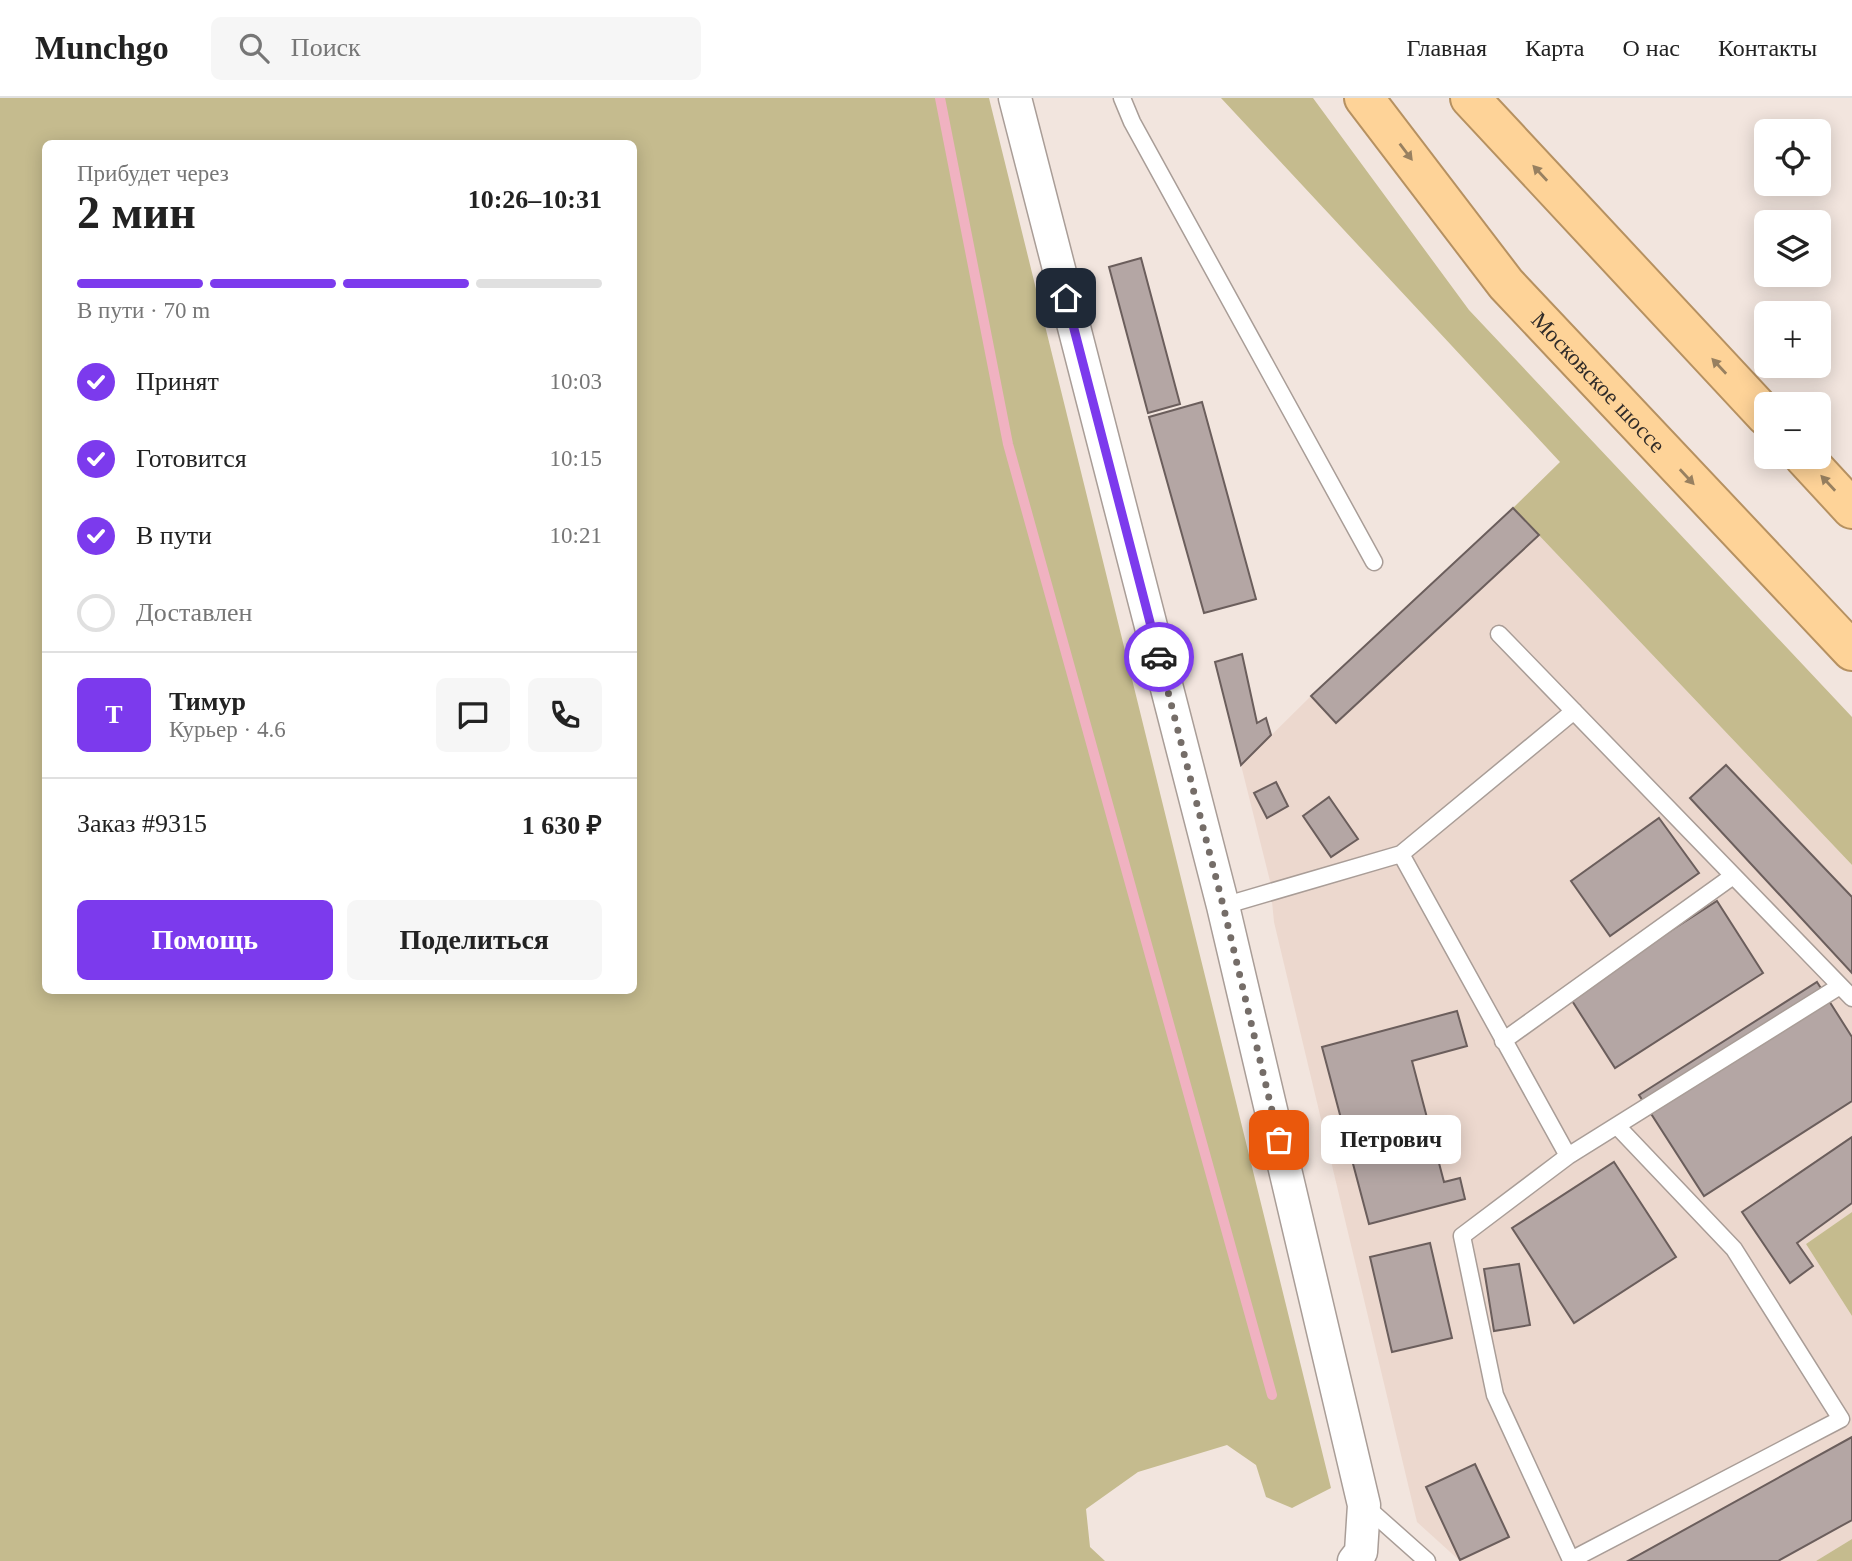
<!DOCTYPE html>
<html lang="ru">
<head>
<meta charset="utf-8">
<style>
	body { margin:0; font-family:"Times New Roman",serif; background:#f6f6f6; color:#222; height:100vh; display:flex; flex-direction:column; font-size:26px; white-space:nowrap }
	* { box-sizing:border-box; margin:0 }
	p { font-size:23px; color:#767676 }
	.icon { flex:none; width:38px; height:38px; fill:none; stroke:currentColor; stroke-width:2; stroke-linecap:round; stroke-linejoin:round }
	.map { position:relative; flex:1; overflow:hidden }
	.drawer { position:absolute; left:42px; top:42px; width:595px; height:854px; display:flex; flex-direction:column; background:#fff; border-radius:10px; box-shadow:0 4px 18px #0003 }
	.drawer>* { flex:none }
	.buttons { position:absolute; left:1754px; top:21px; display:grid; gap:14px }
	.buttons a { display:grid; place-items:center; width:77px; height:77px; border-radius:10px; background:#fff; box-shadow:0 4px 18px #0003; font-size:35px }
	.pin { position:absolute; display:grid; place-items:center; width:60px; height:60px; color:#fff; margin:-30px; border-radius:14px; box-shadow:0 4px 10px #0006 }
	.courier { position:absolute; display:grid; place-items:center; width:70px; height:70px; margin:-35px; border:5px solid #7c3aed; border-radius:50%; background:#fff; color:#222; box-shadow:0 2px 9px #0007 }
	.bubble { position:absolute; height:49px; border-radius:10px; background:#fff; box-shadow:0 4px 18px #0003; font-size:23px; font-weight:600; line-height:49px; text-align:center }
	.summary em { font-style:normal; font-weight:600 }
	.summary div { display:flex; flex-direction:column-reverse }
	.summary { display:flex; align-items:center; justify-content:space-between; height:119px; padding:0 35px }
	h1 { font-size:46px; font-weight:600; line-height:52px }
	.bar { display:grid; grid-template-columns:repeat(4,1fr); gap:10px 7px; align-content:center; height:84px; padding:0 35px }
	.bar i { height:9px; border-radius:5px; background:#e0e0e0 }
	.bar .active { background:#7c3aed }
	.bar p { grid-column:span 4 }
	.line { display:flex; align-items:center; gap:18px; padding:0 35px; border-top:2px solid #e0e0e0 }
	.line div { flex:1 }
	.round { display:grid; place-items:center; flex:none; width:74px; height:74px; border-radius:10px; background:#f6f6f6 }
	ol { padding:0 35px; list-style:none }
	li { display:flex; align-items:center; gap:21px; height:77px }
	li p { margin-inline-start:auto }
	li .icon { padding:7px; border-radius:50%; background:#7c3aed; color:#fff; stroke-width:4 }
	li:last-child { color:#767676 }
	li i { width:38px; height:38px; border:4px solid #e0e0e0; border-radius:50% }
	.button { display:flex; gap:14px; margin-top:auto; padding:14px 35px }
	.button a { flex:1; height:80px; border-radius:10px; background:#7c3aed; color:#fff; font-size:28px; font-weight:600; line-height:80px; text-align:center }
	.button a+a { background:#f6f6f6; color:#222 }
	header { display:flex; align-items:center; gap:42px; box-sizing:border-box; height:98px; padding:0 35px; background:#fff; border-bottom:2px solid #e0e0e0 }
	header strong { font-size:33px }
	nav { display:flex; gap:38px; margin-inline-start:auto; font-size:24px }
	.search { width:490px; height:63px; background:#f6f6f6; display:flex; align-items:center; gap:18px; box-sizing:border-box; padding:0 24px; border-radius:10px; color:#767676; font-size:26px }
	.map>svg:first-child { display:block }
	.built { fill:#ecd8ce }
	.green { fill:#c5bb8e; fill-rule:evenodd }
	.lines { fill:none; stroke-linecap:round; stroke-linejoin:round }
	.stream { stroke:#f0b2c1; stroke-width:10 }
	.building { fill:#b4a6a4; stroke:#6b5e5c; stroke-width:2 }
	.service-casing { stroke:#a99d97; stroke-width:19 }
	.minor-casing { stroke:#a99d97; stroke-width:35 }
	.trunk-casing { stroke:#b69161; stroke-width:42 }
	.service { stroke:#fff; stroke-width:16 }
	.minor { stroke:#fff; stroke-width:32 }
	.trunk { stroke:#fed398; stroke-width:38 }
	.oneway { fill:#988060 }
	.done { stroke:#756d68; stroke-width:7; stroke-dasharray:0 12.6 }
	.route { stroke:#7c3aed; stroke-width:9 }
	.labels { text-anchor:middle; stroke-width:5; stroke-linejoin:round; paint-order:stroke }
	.street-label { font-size:23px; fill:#312c29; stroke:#f2e5de }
</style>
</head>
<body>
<header>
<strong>Munchgo</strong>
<div class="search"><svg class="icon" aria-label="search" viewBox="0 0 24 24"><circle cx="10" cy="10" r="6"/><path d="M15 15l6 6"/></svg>Поиск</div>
<nav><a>Главная</a><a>Карта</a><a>О нас</a><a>Контакты</a></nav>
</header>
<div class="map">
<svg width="1852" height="1463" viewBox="0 0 1852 1463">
	<rect width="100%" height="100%" fill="#f2e5de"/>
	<!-- built -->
	<path class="built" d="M1513,410l339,357v347l-46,32 46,72v223l-36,22h-356l-43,-39 -143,-600 -4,-41 -29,-116 70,-69z"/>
	<!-- green -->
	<path class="green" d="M0,0h989l342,1390 -39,20 -26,-11 -10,-32 -29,-20 -89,27 -52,37 4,38 15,14h-1105zM46,46h588v846h-588z
		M1221,0h92l156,212 383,407v148l-339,-357 47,-46z
		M1852,1114v104l-46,-72z
		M1852,1441v22h-36z"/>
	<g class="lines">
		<!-- stream -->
		<path class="stream" d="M940,0l68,346 264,951"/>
	</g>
	<!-- building -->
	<path class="building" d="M1141,160l39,146 -32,9 -39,-146z
		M1202,304l54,197 -52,14 -55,-196z
		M1513,410l26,27 -203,188 -25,-27z
		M1242,556l15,69 9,-5 5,17 -30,30 -26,-103z
		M1726,667l126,132v76l-162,-175z
		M1276,684l12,24 -21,12 -13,-25z
		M1329,699l29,42 -27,18 -28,-41z
		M1659,720l40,55 -89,63 -39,-55z
		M1717,803l46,72 -148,95 -46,-72z
		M1817,884l35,55v64l-148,95 -65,-101z
		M1457,913l10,35 -55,15 32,121 16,-4 5,21 -96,25 -47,-177z
		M1852,1039v66l-55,40 16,23 -23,17 -48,-71z
		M1614,1064l62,95 -102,66 -62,-95z
		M1430,1145l22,95 -60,14 -22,-95z
		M1519,1166l11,61 -36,6 -10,-62z
		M1852,1339v83l-74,41h-150z
		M1475,1366l34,73 -49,23 -34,-73z"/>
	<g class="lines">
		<defs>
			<path id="service" d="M1122,0l10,24 242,440
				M1499,536l353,364
				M1401,756l167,302
				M1223,808l178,-52 173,-143
				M1503,943l230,-165
				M1617,1028l117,123 107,170 -270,141 -76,-165 -33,-159 106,-80 272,-170
				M1364,1407l63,56"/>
			<path id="minor" d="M1015,0l208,808 141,599 -3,47 -7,9"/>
			<g id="trunk">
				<path id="s1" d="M1364,0l142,186 346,367"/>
				<path d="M1470,0l296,318"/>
				<path d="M1804,359l48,52"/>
			</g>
		</defs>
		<!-- service casing -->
		<use href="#service" class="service-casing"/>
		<!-- minor casing -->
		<use href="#minor" class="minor-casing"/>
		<!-- trunk casing -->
		<use href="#trunk" class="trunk-casing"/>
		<!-- service -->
		<use href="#service" class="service"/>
		<!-- minor -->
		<use href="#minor" class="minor"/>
		<!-- trunk -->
		<use href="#trunk" class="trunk"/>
	</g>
	<!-- one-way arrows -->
	<defs><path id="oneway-solid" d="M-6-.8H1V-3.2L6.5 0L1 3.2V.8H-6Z" transform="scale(1.75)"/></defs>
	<g class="oneway">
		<use href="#oneway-solid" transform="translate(1406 54) rotate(53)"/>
		<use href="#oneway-solid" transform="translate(1540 75) rotate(-133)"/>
		<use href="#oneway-solid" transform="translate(1719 268) rotate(-133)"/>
		<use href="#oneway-solid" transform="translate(1687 379) rotate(47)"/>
		<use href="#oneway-solid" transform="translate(1828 385) rotate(-133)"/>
	</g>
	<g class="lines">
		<!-- done -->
		<path class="done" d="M1159,559l64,248 56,235"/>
		<!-- route -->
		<path class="route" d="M1066,200l93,359"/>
	</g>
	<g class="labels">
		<!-- street labels -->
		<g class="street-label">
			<text dy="8" stroke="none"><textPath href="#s1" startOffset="369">Московское шоссе</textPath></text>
		</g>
	</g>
</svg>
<div class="buttons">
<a><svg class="icon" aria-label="locate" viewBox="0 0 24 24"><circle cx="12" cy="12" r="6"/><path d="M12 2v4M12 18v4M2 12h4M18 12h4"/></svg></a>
<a><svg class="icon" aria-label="layers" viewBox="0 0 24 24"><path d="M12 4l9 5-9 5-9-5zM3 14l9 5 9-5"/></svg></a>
<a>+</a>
<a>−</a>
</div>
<div class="pin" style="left:1279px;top:1042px;background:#ea580c"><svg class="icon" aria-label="bag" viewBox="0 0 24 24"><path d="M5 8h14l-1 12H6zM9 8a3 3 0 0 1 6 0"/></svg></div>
<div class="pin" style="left:1066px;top:200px;background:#1f2937"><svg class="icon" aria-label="home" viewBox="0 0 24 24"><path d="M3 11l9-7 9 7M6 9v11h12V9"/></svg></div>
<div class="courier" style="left:1159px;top:559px"><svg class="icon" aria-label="car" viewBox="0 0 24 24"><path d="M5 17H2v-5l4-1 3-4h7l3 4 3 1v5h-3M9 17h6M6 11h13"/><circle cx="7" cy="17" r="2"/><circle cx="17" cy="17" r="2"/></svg></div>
<div class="bubble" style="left:1321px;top:1017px;width:140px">Петрович</div>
<section class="drawer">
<div class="summary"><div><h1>2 мин</h1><p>Прибудет через</p></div><em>10:26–10:31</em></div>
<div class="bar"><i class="active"></i><i class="active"></i><i class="active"></i><i></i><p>В пути · 70 m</p></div>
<ol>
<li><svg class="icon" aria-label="check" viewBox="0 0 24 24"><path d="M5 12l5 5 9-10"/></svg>Принят<p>10:03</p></li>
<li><svg class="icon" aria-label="check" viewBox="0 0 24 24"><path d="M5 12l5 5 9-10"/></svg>Готовится<p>10:15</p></li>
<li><svg class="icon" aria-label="check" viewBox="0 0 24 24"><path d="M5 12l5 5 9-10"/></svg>В пути<p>10:21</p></li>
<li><i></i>Доставлен</li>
</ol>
<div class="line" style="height:126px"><b class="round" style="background:#7c3aed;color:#fff">Т</b><div><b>Тимур</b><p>Курьер · 4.6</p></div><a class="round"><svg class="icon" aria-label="chat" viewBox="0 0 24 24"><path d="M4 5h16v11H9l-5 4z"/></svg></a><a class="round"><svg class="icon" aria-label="phone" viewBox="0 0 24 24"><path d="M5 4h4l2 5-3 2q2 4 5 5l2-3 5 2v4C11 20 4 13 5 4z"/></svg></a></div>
<div class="line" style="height:91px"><div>Заказ #9315</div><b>1 630 ₽</b></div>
<div class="button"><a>Помощь</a><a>Поделиться</a></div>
</section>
</div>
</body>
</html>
